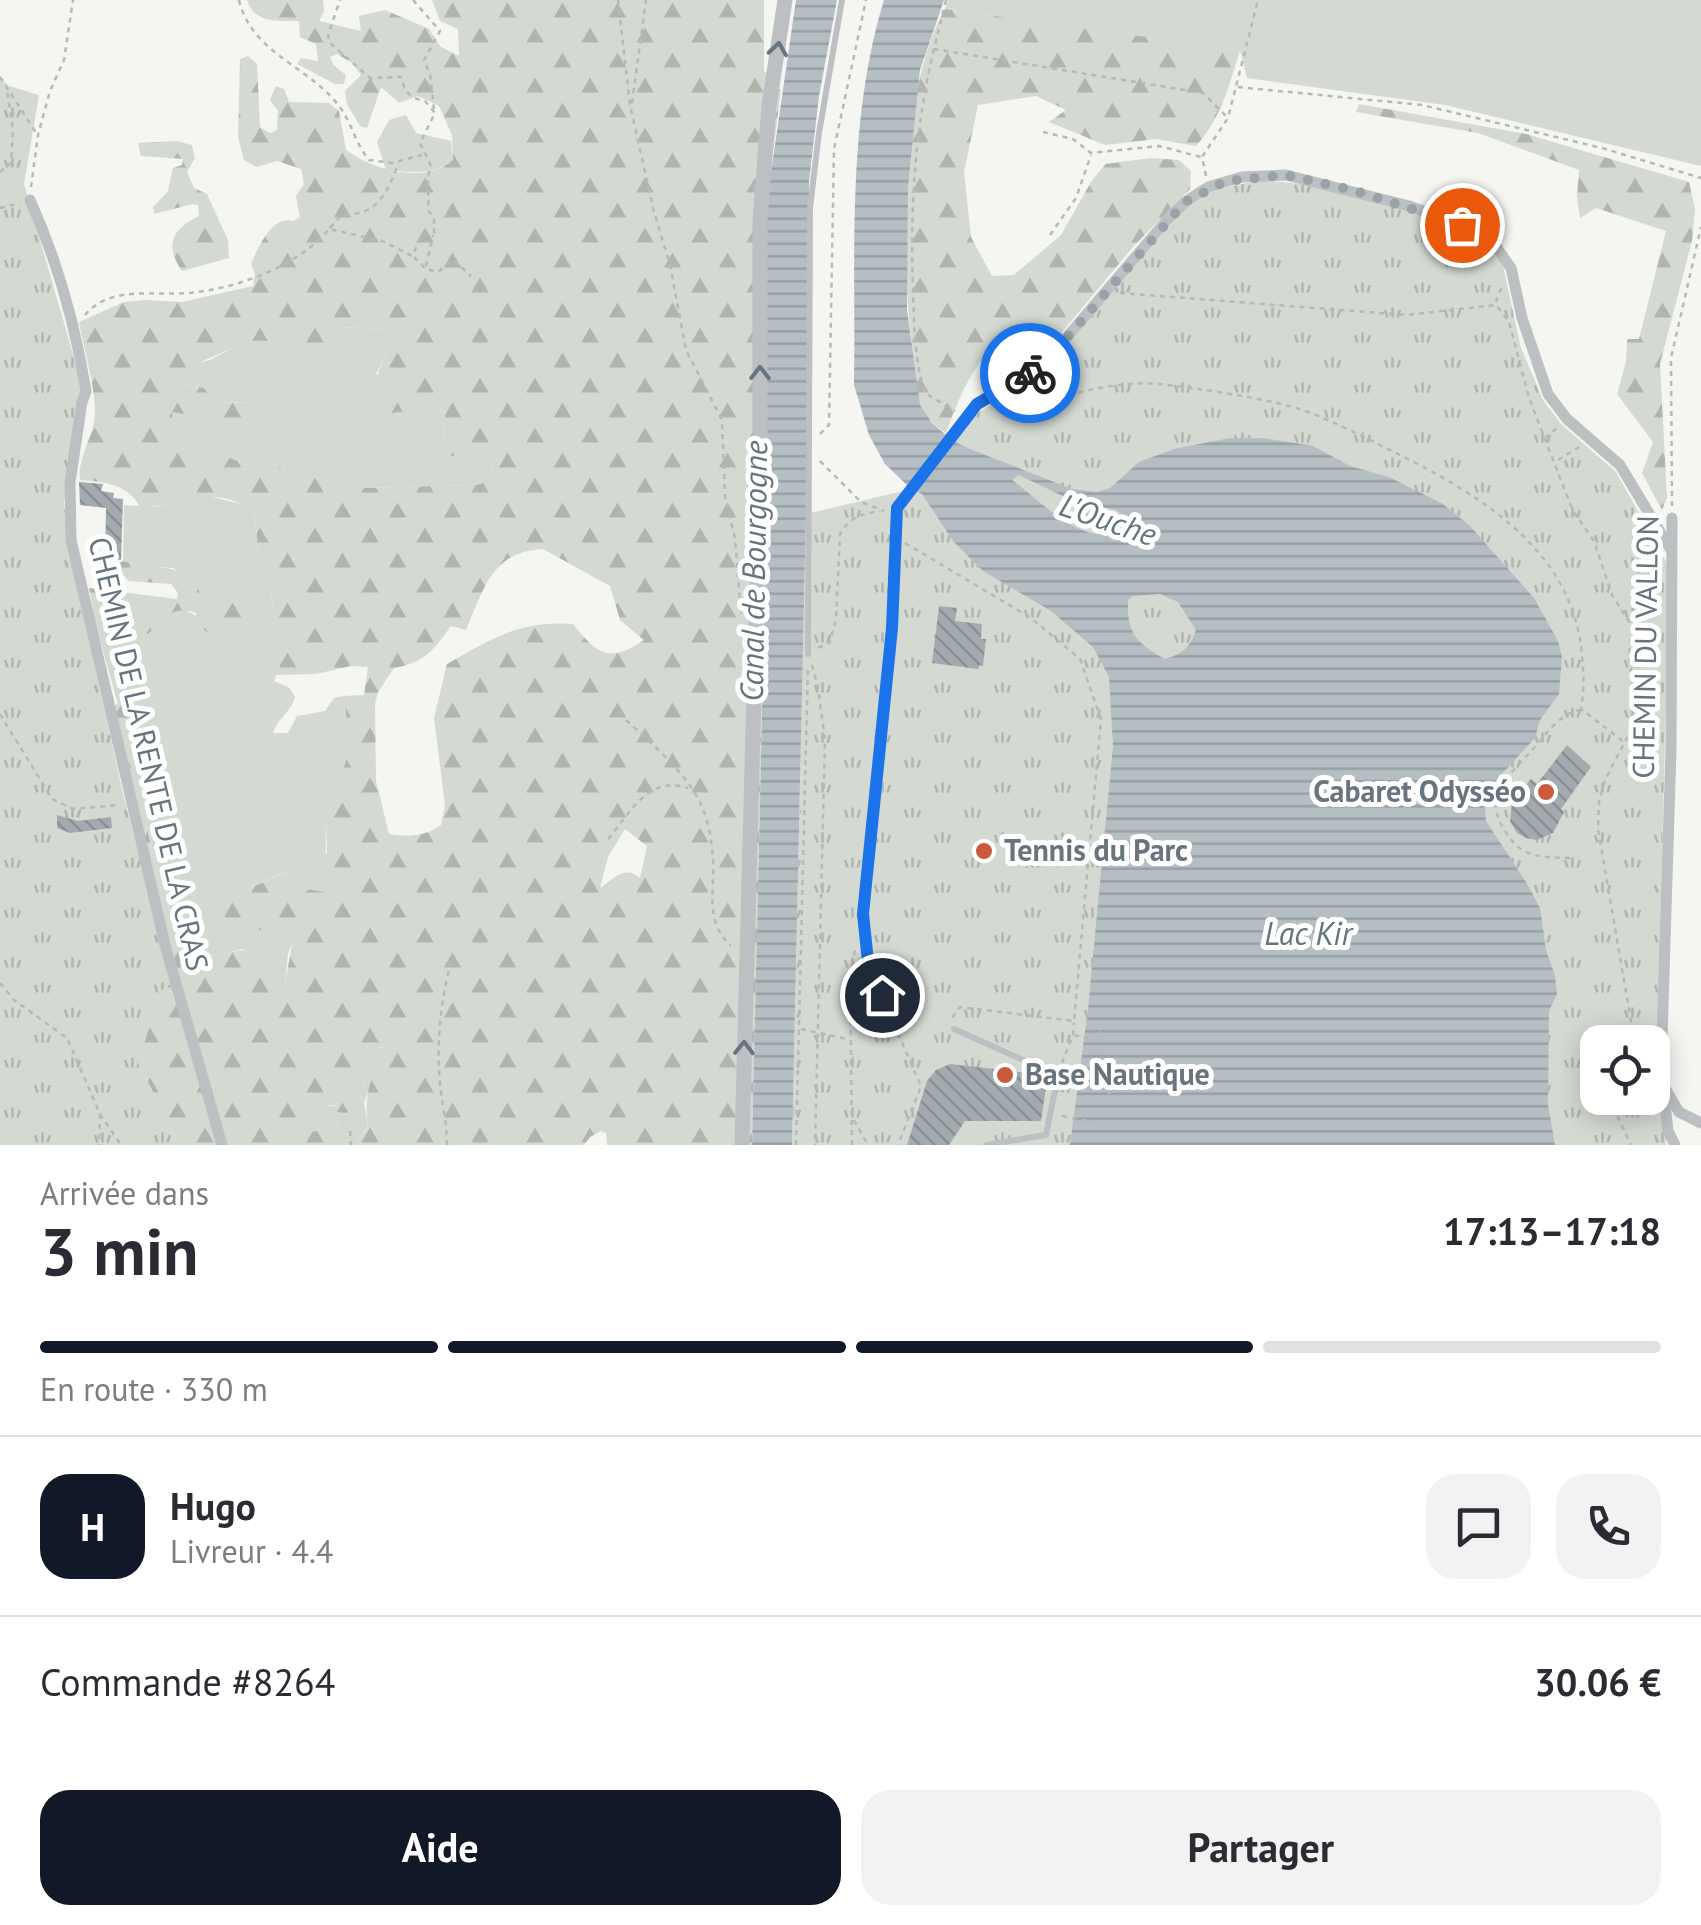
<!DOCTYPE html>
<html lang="fr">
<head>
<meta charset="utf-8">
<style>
	body { margin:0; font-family:"PT Sans",sans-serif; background:#f2f2f3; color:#2b2b33; height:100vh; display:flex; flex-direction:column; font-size:38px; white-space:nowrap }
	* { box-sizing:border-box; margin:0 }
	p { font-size:32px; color:#7c7c81 }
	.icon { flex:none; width:55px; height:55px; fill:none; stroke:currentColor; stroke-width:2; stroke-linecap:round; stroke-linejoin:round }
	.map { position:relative; height:1145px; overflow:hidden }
	.drawer { display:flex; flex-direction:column; background:#fff; flex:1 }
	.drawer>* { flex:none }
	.fabs { position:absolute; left:1580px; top:1025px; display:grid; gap:20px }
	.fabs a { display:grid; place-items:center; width:90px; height:90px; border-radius:20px; background:#fff; box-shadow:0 5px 25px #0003; font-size:50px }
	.pin { position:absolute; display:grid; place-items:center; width:85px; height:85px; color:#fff; margin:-42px; border:5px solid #fff; border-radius:50%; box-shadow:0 2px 10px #0007 }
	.courier { position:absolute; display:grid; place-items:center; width:100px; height:100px; margin:-50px; border:8px solid #1a73e8; border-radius:50%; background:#fff; color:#222; box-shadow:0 2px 12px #0007 }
	.head em { font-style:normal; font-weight:700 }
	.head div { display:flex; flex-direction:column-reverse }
	.head { display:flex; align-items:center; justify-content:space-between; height:170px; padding:0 40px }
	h1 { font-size:65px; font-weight:700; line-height:75px }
	.bar { display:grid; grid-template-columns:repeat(4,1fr); gap:15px 10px; align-content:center; height:120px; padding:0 40px }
	.bar i { height:12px; border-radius:8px; background:#e1e1e2 }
	.bar .current { background:#111827 }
	.bar p { grid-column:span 4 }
	.line { display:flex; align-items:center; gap:25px; padding:0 40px; border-top:2px solid #e1e1e2 }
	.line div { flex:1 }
	.round { display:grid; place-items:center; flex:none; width:105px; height:105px; border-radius:30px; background:#f2f2f3 }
	.button { display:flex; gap:20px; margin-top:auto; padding:20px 40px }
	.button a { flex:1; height:115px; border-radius:30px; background:#111827; color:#fff; font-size:40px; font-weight:700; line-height:115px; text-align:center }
	.button a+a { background:#f2f2f3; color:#2b2b33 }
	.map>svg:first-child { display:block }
	.green { fill:#d4d9d2 }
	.forest { fill:url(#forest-firs); fill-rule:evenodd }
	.park { fill:url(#park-tufts); fill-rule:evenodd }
	.water { fill:url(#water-rules); fill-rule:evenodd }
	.building { fill:url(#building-back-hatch) }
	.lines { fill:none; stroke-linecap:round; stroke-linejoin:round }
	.path { stroke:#b6b9bb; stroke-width:2.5; stroke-dasharray:5 5; stroke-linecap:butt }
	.service { stroke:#bcc0c3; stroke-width:6 }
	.minor { stroke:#bcc0c3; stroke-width:11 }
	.tertiary { stroke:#bcc0c3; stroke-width:15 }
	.oneway { stroke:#68757f }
	.done { stroke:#99a2a7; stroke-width:10; stroke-dasharray:0 18 }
	.route { stroke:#1a73e8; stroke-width:12 }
	.poi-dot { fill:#cb5a3c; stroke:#fff; stroke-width:4 }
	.labels { text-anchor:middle; stroke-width:10; stroke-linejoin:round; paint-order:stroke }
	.street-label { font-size:30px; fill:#68757f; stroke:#fff }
	.poi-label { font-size:30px; font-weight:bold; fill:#68757f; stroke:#fff; text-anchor:start }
	.water-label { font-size:32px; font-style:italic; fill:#63767b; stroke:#fff }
</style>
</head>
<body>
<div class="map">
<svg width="1701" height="1145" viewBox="0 0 1701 1145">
	<defs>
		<pattern id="forest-firs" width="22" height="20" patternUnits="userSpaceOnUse" patternTransform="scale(2.5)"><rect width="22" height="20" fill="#d4d9d2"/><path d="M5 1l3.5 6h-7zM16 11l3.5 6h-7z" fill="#b0b5b0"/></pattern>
		<pattern id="park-tufts" width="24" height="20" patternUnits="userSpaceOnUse" patternTransform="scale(2.5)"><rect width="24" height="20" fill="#d4d9d2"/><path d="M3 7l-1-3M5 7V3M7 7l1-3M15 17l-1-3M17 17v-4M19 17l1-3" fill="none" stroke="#b0b5b0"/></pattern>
		<pattern id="water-rules" width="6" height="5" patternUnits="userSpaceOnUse" patternTransform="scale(2.5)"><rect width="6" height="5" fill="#b5bfc3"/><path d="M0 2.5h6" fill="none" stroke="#97a0a4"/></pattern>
		<pattern id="building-back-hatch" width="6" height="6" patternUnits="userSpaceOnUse" patternTransform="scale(2.5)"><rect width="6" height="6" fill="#a4abb0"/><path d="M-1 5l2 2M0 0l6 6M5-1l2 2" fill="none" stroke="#899094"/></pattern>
	</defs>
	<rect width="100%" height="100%" fill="#f5f5f2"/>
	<!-- green -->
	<path class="green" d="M948,0h753v166l-256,-61 -198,-27 -7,-28 -295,-41z
		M406,115l10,18 35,8 2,19c-20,16 -43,12 -67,10l-9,-28 12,-22z
		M338,327l49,2 5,15 -16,30 37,27 13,-4 19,17 -1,32 7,9 40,4 3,22 -18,4 -114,3 -19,-8 -55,-6 -9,-9 -23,3 -52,-20 -31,-19 -2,-18 60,10 29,-18 -46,-1 -10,-14 -20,-4 -7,-9 7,-8 26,-7 37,-20 39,2z
		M205,495l39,10 11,9 4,52 10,19 4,23 -70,-7 -29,-33 -35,-2 -16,-5 1,-56 32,2z
		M184,609l33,19h51l3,4 9,33 -6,16 16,7 5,9c-4,15 -18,22 -22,36h15l9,-17 28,-5 9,-13 10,-2 7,51 -8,24 -9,13 2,18 -10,17 -1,74 -19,-4 -11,-14 -10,-3 -51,23 -6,27 66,17 -6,14 -3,33 -42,-37 -38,9 -17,-9 -7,-32 -16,-7 -19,-88 -3,-103 -25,-15 -22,-78 43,-1 9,8 25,-23z
		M388,1047l-24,55 4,24 -13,19h-13l-6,-25 -9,10 -35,4 1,-7 32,-22 32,4 18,-61z"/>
	<!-- forest -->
	<path class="forest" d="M247,0h76l1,11 -5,10 42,10 -2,-15 26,-6 44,19 12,18 18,9 -1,-27 -18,-8 -8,-21h332v71l17,19 -15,117 1,291 -15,647h-145l-1,-12 -5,-2 -11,6 -6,8h-229l13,-18c-5,-35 4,-51 18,-80l-11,1 -18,61 -11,4 -9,-1 -2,-7h-10l-32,22 -1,7 34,-4v-10h10l6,25h-162l-42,-82 11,-36 14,-7 -6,-29 14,-4 -67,-278 14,-5c9,5 20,10 27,17 17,18 17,72 12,95l-11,7 19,87 10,-2 7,9 6,31 17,10c49,-12 49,-14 80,26l8,-45 -65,-17 -7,-12 13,-15 52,-23 9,3 11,14 18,3 -15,-24 6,-11 12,-4 -1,-34 9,-17 -1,-18 9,-13 7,-24 -6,-51 20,-1 4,-28 -17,-1 -35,8 -40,1 4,-10 -12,-37h-51l-10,4 -9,-6 -2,-13c-23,-9 -32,6 -48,21l-9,-9 -43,1 -7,-38 88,11 1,-6 -7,-9 -42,-3 -10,-10v-8l4,-2c33,11 68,-3 80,40l70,6 -4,-22 -10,-19 -4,-52c-41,-35 -71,-6 -115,-7 -12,-23 -35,-25 -60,-27 -3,-23 16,-46 15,-70 -1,-29 -11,-60 -16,-88l45,-20 21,-2 37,2 71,-16 2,-13 -4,-9c8,-18 21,-49 42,-43l7,-3 -4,-22 8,-12 -3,-15 -24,-8 -20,6 -13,-7 -6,-23 2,-78 8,-3 9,8 3,63 10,6 7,-3 1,-19 -8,-11 6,-14 8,3 5,13 40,1 10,8 7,39c28,20 77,35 107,10l-1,-25 -13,-29 -21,-10 -19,7 -18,-16 -14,41 -7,-2 -13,-22 -2,-13 16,-16 -9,-12 -15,-9 -7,3 4,9 12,9 -2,9h-9l-38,-20 4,-6 17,3 -2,-17 -16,-7 -1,-16c-22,0 -44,3 -52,-21zM338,327l49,2 5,15c-17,33 -22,38 0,69l15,-2 6,-10 13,-4 19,17 -1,32 7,10 40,3 3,21 -18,5 -114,3 -19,-8 -55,-6 -9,-9 -23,3 -52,-20 -31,-19 -1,-17 59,9 33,-7 3,-5 -7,-6 -46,-1 -10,-14 -20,-4 -7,-9c5,-5 68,-34 75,-34 11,-1 23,1 34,1l2,6 40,2zM543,549l67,37 10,34 24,20c-35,24 -47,14 -71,-16 -54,-4 -81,15 -126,40l-13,54 11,87 -4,20c-17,12 -33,12 -52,9l-13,-53 -1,-77 3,-12 16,-24c30,-5 40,-18 57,-42l15,4c18,-41 25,-78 77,-81zM625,829l22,17 -7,32c-16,-13 -25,0 -40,10l8,-31z
		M945,9l295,41c-10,34 -20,70 -44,96l-40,-7 -51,6 -56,-23 17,-12 -30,-14 -58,9 -14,67 7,65 21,39 22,-1 47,-40 30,-53 14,-18 46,-6 28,2 12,11 -1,18 -57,58 -90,108 -17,11 -10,-3 17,-37c-47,5 -73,67 -87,107 -11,-7 -21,-16 -26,-28 -5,-14 -4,-32 -6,-46 -14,-93 -16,-268 31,-350z
		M1359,104l167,30 163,48 6,27 -3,32 -32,123 7,134 -5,12 -20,-37 11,-31 -36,-48 9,-32 1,-23h12l27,-108 -70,-23 -16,10 -3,-21 2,-27 -101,-37 -122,-21z
		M177,141l15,4 3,13 -8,14 7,16 13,6 21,46 1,18 -47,13c-18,-26 -10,-42 17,-55l-1,-11 -5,-1 -39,10 -1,-7 15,-16 5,-23 9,-3 1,-6 -42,-3 -3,-13z"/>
	<!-- park -->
	<path class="park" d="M0,78l9,8 30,9 -15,89 55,191 3,27 -18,100 5,48 53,239 50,198 -15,4 6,29 -14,7 -11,36 42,82h-180z
		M1255,181c60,-1 160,25 214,53 12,6 26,20 34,32l18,82 22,52 18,24 55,48 53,95 -9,380 6,198h-874l14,-631 97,-23 43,-58 91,-57 14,-13 135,-156 26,-16zM1598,1042h54v56h-54z"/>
	<!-- water -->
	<path class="water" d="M796,0h41l-18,96 -10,86 -3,332 -14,631h-40l15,-647 -1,-291z
		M884,0h60l-24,70 -12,116 -1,123 13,96 12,18 21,18 17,8 102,40 25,3 13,-4 29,-26 35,-13 56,-11h33l50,8 37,20 39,11 54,27 27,22 64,72 24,43 4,16 -3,37 -19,26 -5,18 -46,50 -4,14 1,19 40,61 14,26 6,42 9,26 2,18 -8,17 -1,94 7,40h-485l18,-136 25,-263 -4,-69 -16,-30 -42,-36 -68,-40 -30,-30 -31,-47 -14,-8 -23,-22 -16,-29 -15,-50c2,-127 -8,-262 30,-385zM1019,475l58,28 39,7 9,7v8c-36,31 -84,-25 -113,-45zM1160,594l18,8 18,28c-5,17 -14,24 -31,29 -29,-17 -38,-24 -37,-59l5,-4z"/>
	<!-- building -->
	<path class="building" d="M79,482l24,2 -2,7 13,2 -1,5 10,1 -2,61 -16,-1 1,-51 -26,-3z
		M939,606l18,2 -2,13 27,3 -1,15h5l-3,27 -4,-1 -1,4 -46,-6z
		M1567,745l24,22 -30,42 3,3 -11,21 -16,7 -11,-2 -9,-5 -7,-12 2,-20 19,-22 6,5z
		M57,815l21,6 33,-4 1,11 -42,5 -13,-5z
		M950,1064l98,11 -7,46h-76l-16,24h-42l20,-64 9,-11z"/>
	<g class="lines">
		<!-- path -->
		<path class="path" d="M239,0c13,54 70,66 100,106 13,17 16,37 30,54l23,3 30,-8
			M413,0l27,31 -16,29 6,14 4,35
			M618,0l12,105 24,107 16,53 16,85 36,70 3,77 10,41 6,76
			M946,0l-12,49 269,44 25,25
			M934,49c-19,78 -24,157 -21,238 1,37 1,71 12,106l30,18
			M0,77l37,57
			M1238,87l184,18 180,43 99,30
			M632,103l14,-103
			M1043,132l30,7 18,14 68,-7 42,11
			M0,172l11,-9 2,-33 -6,-40
			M1206,176l-4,-19 26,-39 30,-118
			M31,187l7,-52 12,-44 14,-31 9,-60
			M0,208l20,-5
			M330,228c15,-20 17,-10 35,-17 18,-7 28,-31 33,-48
			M1050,235l26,-37 15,-43
			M414,257l12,12 12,3 15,-12 18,16
			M426,266l7,-31
			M1120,293l286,22 90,-10 13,17 20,76 44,113 21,30 18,54 21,33
			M1496,302l6,-16
			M85,315c25,-30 68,-19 103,-22 48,-4 111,-27 141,-64l53,12 30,15 9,-19 13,-3v-16l-6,-8c2,-17 -3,-29 3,-44l-11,-23 15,-30 -10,-12c-16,-3 -20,-9 -24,-24l-31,1 -41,-36 -1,-7 12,-35
			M1000,407c53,-3 104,-28 158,-23 37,4 99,13 135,23 33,10 66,28 97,43 87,43 184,99 192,206 2,18 2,36 -1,53l43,33
			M820,434l9,-9 5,-276 32,-149
			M1545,438l13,-11
			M1558,460l23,-14
			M820,461l41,41 23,9
			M1672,506l-1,-148 30,-131
			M905,543l126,75 49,41 21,60 -27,302 -114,-14 -8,11
			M1639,571l14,-23
			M818,648l12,-6 6,-23 4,-85c10,-17 21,-20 40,-23
			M812,665l6,23 7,52 -10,405
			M0,714l52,85 21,10 46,-4
			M626,720c25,23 63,55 76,87 7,16 10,36 11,53 2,32 -9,61 18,86
			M608,839c23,-27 40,-64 80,-51
			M1570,858c-37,-1 -52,-1 -70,-36 -3,-7 -6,-15 -4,-23 5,-19 24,-35 37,-50 14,-16 26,-34 46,-39
			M0,983l14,17 53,38 33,76 -1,31
			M886,1006l35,80 -23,59
			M801,1029l46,10
			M1074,1035l24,6 4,-12
			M1628,1042l3,-21 -33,-192 1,-27 6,-22 26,-50 4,-23 -6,-54 9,-81v-49
			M1096,1051l2,-8
			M1062,1063l11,-28 1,-12
			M1068,1086l43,7
			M1609,1098l22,47
			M100,1114l21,31
			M1062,1116l52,10
			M854,1120l14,25
			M350,1131l1,14
			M447,1145c0,-22 -5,-41 -7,-62 -4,-42 1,-85 12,-125
			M796,1145l12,-479
			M852,1145l-2,-170 5,-25"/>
		<!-- service -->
		<path class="service" d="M808,654l2,-446 9,-75 23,-133
			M882,995l-13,-24 -6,-56 30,-287 4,-119 60,-79
			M954,1029l78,35 22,4 4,7 -12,60 -60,10"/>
		<!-- minor -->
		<path class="minor" d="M30,200c28,62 45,123 56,191l-4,11 -12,80 1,58 94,405 57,200
			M958,429l19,-24 49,-28 24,-20 117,-137 18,-18 23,-15 34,-10 44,-2 123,31 52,19 19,9 17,14 14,20 11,50 26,76 19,25 53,46 51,85
			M1672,518l-1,231 -10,322 7,60 7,14
			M1666,1090l13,22 22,11"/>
		<!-- tertiary -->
		<path class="tertiary" d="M742,1145l18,-680v-245l9,-114 16,-106"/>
	</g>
	<!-- one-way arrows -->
	<defs><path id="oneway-chevron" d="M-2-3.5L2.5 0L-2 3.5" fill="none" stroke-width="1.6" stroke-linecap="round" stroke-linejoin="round" transform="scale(2.5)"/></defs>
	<g class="oneway">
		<use href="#oneway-chevron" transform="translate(778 49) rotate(-82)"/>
		<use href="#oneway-chevron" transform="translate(760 373) rotate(-90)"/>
		<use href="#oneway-chevron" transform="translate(744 1048) rotate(-89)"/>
	</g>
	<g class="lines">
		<!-- done -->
		<path class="done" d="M1030,373l20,-16 135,-155 41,-21 60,-6 70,16 106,34"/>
		<!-- route -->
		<path class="route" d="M882,995l-13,-24 -6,-57 29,-286 5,-120 80,-104 53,-31"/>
	</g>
	<!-- markers -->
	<g class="poi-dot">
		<circle cx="1546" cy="792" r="10"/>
		<circle cx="984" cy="851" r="10"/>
		<circle cx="1005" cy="1075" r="10"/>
	</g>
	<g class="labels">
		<!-- street labels -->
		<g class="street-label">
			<text transform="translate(1646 647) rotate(-89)" y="10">CHEMIN DU VALLON</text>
			<text transform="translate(148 754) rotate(77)" y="10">CHEMIN DE LA RENTE DE LA CRAS</text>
		</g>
		<!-- poi labels -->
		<g class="poi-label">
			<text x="1526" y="802" text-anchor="end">Cabaret Odysséo</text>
			<text x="1004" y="861">Tennis du Parc</text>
			<text x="1025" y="1085">Base Nautique</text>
		</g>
		<!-- water labels -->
		<g class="water-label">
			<text transform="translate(1108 520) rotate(19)" y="11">L'Ouche</text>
			<text transform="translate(754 571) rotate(-89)" y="11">Canal de Bourgogne</text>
			<text x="1308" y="945">Lac Kir</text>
		</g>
	</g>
</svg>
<div class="fabs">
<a><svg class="icon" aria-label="locate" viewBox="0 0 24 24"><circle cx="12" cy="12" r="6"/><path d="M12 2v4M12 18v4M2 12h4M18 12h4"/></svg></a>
</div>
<div class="pin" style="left:1462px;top:225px;background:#ea580c"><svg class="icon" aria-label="bag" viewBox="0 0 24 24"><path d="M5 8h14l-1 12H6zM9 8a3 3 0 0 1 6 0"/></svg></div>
<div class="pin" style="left:882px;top:995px;background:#1f2937"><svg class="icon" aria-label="home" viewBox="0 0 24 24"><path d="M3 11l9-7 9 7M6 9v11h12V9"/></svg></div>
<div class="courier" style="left:1030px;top:373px"><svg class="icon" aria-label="bike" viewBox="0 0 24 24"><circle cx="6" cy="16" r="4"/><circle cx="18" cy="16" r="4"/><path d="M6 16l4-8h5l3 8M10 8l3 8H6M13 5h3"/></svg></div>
</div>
<section class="drawer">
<div class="head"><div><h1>3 min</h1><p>Arrivée dans</p></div><em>17:13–17:18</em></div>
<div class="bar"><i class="current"></i><i class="current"></i><i class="current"></i><i></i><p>En route · 330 m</p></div>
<div class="line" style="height:180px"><b class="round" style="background:#111827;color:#fff">H</b><div><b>Hugo</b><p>Livreur · 4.4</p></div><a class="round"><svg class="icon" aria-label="chat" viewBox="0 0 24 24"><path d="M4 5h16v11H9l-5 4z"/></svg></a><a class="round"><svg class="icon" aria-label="phone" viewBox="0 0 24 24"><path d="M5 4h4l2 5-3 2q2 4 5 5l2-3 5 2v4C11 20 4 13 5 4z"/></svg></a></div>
<div class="line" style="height:130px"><div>Commande #8264</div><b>30.06 €</b></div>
<div class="button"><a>Aide</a><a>Partager</a></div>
</section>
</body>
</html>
